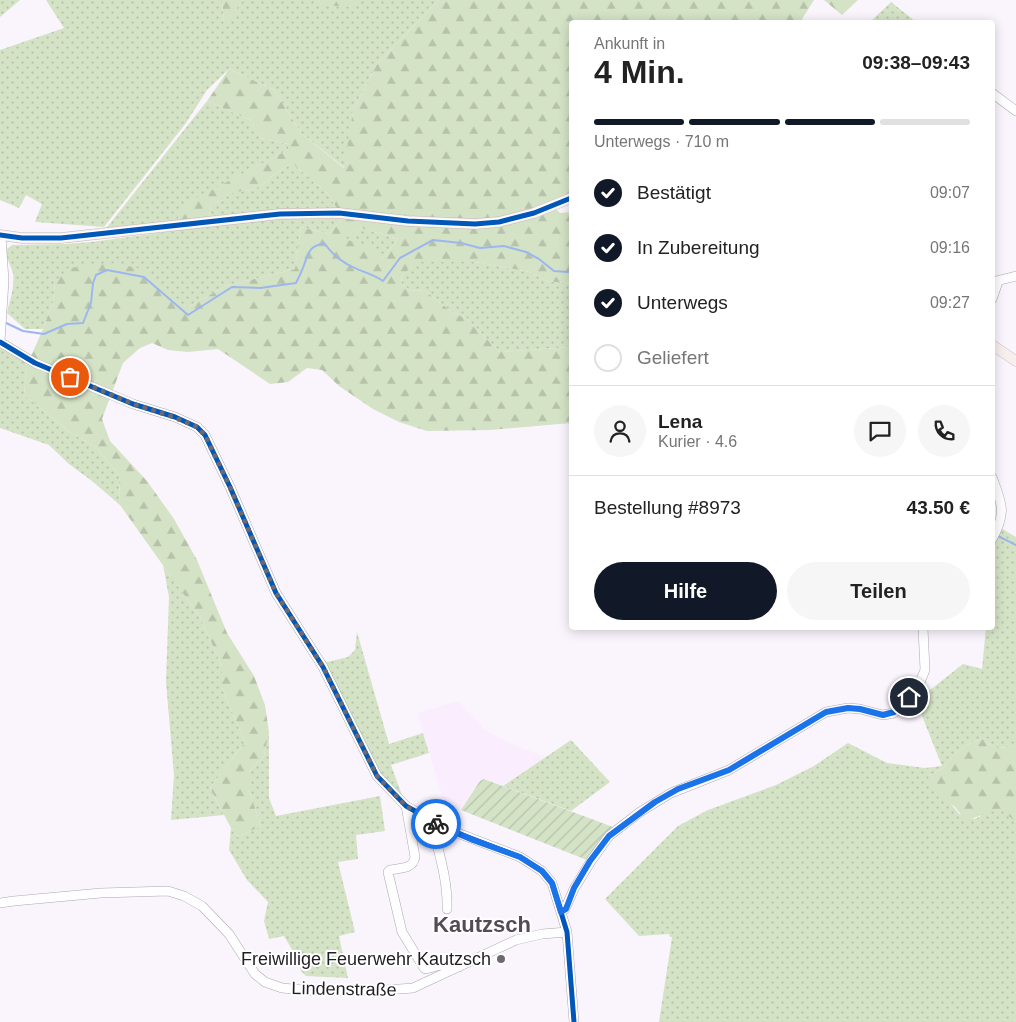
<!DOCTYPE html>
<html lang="de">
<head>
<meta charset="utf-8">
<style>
	body { margin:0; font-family:Arial,sans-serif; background:#f6f6f6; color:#222; height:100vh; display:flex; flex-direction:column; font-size:19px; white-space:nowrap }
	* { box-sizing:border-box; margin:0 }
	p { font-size:16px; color:#767676 }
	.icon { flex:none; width:28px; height:28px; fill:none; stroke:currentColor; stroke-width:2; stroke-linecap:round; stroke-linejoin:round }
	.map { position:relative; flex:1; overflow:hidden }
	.sheet { position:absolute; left:569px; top:20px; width:426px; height:610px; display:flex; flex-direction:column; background:#fff; border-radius:5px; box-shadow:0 2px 12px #0003 }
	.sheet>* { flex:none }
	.pin { position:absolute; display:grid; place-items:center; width:42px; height:42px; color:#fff; margin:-21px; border:2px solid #fff; border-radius:50%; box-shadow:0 1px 5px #0007 }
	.courier { position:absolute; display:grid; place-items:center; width:50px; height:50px; margin:-25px; border:4px solid #1a73e8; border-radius:50%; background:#fff; color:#222; box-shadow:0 1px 6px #0007 }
	.head em { font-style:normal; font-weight:700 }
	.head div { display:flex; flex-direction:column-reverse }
	.head { display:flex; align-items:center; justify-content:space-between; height:85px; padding:0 25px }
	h1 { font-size:32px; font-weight:700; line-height:38px }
	.bar { display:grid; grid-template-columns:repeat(4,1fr); gap:8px 5px; align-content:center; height:60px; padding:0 25px }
	.bar i { height:6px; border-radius:4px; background:#e0e0e0 }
	.bar .selected { background:#111827 }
	.bar p { grid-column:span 4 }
	.line { display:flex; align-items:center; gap:12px; padding:0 25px; border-top:1px solid #e0e0e0 }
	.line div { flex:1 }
	.round { display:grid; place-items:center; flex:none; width:52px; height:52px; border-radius:26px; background:#f6f6f6 }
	ol { padding:0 25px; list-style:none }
	li { display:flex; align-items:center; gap:15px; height:55px }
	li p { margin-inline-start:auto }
	li .icon { padding:5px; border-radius:50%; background:#111827; color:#fff; stroke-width:4 }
	li:last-child { color:#767676 }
	li i { width:28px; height:28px; border:2px solid #e0e0e0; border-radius:50% }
	.cta { display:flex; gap:10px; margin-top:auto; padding:10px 25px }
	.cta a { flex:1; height:58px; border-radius:30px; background:#111827; color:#fff; font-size:20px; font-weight:700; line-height:58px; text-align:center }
	.cta a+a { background:#f6f6f6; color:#222 }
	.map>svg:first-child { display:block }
	.built { fill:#faedfe }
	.grass { fill:url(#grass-dots) }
	.forest { fill:url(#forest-firs); fill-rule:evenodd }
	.garden { fill:url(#garden-furrows) }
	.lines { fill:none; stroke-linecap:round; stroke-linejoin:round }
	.stream { stroke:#9eb6ef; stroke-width:2 }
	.minor-casing { stroke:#aea9af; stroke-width:10 }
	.major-casing { stroke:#c2b6b7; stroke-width:11 }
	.minor { stroke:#fefdff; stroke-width:9 }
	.major { stroke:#f6efee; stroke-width:10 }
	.cycleway-casing { stroke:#fff; stroke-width:8 }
	.cycleway { stroke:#0057b8; stroke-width:5 }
	.done { stroke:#6e6870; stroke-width:5; stroke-dasharray:0 9 }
	.route { stroke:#1a73e8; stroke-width:6 }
	.poi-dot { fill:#6e6870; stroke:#fff; stroke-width:2 }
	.labels { text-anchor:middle; stroke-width:4; stroke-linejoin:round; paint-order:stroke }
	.poi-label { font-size:18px; fill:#221d24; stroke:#fff; text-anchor:end }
	.street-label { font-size:18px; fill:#221d24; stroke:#fff }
	.district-label { font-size:22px; font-weight:bold; fill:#554a58; stroke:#fff }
</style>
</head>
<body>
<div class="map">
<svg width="1016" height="1022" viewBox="0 0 1016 1022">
	<defs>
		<pattern id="grass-dots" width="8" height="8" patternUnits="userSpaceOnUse" patternTransform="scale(1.25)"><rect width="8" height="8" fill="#d4e3c6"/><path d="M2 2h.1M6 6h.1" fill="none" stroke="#b6c2aa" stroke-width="1.8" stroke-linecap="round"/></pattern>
		<pattern id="forest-firs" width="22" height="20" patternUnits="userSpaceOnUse" patternTransform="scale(1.25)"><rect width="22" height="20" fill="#d4e3c6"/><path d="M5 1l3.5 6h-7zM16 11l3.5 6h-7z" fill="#b6c2aa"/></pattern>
		<pattern id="garden-furrows" width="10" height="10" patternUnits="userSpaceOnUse" patternTransform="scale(1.25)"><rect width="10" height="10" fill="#d4e3c6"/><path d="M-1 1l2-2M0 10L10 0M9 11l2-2" fill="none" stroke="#b6c2aa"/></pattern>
	</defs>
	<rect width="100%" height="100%" fill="#faf4fc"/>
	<!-- built -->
	<path class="built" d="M458,701l27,29 22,12 38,15 -42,28 -18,-6 -5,2 -19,29 -9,1 -7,-5 -27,-93z"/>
	<!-- grass -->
	<path class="grass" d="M0,0h20l-20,17z
		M46,0h176l2,24 19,-24h76l2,5 33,-5h85l-62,64 -24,46 -8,58 -44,-35 -27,-43 -45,-21 -22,21 -21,33 -82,104 -69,-5 7,-18 -16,-9 -7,13 -19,-8v-150l64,-22z
		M891,2l25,20h-46z
		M207,101l43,19 11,18 27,6v6l-108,57 -2,15 -74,9z
		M292,163l36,31 10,16c-44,0 -86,1 -129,7l2,-13 12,-4 6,-7 22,-3 11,-5 11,-10z
		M345,216l-16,18 -28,-7 -6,42 -69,17 -40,22 -10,-9 -121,-16 -2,19 -10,27h-18l-18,-16c3,-13 8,-27 6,-40 -2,-8 -7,-14 -7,-23l6,-5 53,-1 26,-2 173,-23z
		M361,228l37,11 -16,20 -39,-20z
		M415,262h60l55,10 17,9 24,3v63l-71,5 -34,-34 -14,-6 -28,-22 -13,1 -10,-7 1,-8z
		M0,342l29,17 -2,6 -3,30 46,37 26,15 23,28 1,30 -28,-24 -23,-17 -20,-19 -49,-17z
		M999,527l17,10v209l-18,2 -9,-3 -3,-7 -16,5 -15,11 -12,14 -14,8 30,38 16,5 15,-8 11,-2 15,13v200h-357l13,-85h-2l-1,-3 -30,2 -34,-37 73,-73 30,-16 68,-25 38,-19 34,-23 39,20 38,5 17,-2 -26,-65 47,-37 19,5 4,-41h6l1,-89z
		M163,565l37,52 22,49v22l23,54 -35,46 14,27 -53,5 3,-45 -8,-93 3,-85z
		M357,632l32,112 34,-11 6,20 -38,12 15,41 -29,-30 -66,-128 16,14 21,-5 7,-7z
		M269,732v66l7,18 104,-20 5,35 -29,4 2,24 -20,3 17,70 -16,4 9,42 -42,-2 -5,-5 -4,-13 -13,-22 -15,3 -5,-18 4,-19 -21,-22 -18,-30 2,-22 7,9 23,-11 -12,-36v-18l15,-16z
		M571,740l39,42 -39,29 -68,-25z"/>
	<!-- forest -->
	<path class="forest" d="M222,0h21l-19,25z
		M319,0h35v7l-33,-2z
		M439,0h375l-12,19 2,3h-233v175l-19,8 8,8 11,-1v72l-24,-3 -17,-9 -55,-10h-59l-14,14 -1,8 10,7 13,-1 28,22 14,6 34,34 71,-5v76l-81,7 -63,1 -28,-9 -26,-13 -34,-23 -17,-16 -15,-2 -19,14 -18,2 -52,-35 -30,3 -20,-2 -16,-7 -12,5 -17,15 -21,56 8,22 37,40 27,38 23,41 30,73 27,43 11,29 4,27 -5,24 -15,16v18l12,36 -23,11 -7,-9 -21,-40 35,-46 -23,-54v-22l-22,-49 -80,-112 -1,-30 -23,-28 -26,-15 -46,-37 3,-30 16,-36 10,-27 2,-19 13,-15 48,-5 33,8 37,37 40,-22 69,-17 6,-42 28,7 16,-18 -7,-6 -10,-16 -36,-31 -19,12 -11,10 -11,5 -22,3 -6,7 -12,4 -2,13 -31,5 1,-15 109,-57v-6l-27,-6 -11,-18 -43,-19 22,-32 45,21 27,43 43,35 9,-58 24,-46zM361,228l37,11 -16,20 -13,-13 -25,-7z
		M824,0h34l-16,15z
		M986,738l3,7 10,3 17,-2v76l-15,-12c-13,1 -23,8 -36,10l-10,-13 -22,-17 -6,-9 2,-5 14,-8 12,-14 15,-11z"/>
	<!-- garden -->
	<path class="garden" d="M484,779l129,48 -14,16 -12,17 -126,-50 19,-29z"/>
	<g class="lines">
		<!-- stream -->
		<path class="stream" d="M4,322l19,9 21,3 23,-10 16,-1 8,-20 2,-20 3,-8 11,-5 37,7 44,38 44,-28 28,1 36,-5c3,-6 6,-12 8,-18 5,-14 5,-18 20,-22 6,8 13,16 23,21 11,7 25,9 36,17l17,-23 33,-18 28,3 19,5 24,-2 22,6 13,7 15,12 14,1 3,-2
			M998,536l18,9"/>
		<defs>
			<path id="minor" d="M992,93l24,18
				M992,282l24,-6
				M992,299l6,-17
				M0,341l4,-60 -3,-45
				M0,342l35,21 98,41 42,13 22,10 8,8 25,52 46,106 47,74 54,109 29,30 41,23 73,28 22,14 10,12 15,49 7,90
				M992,477c10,27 15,35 0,62
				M406,806l9,51c-2,12 -14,11 -25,13l-2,2 14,60 22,36 2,1 15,-4 18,2
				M431,821c7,29 17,58 16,88
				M0,903l14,-2 87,-8 67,-2 16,5 18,10 27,28 26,40 10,8 17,6 32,3 72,-1 27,-2 103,-48 26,-6 25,-2
				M561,912l4,-3 9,-20 17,-28 18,-25 31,-24 31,-19 58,-23 97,-58 22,-4 12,1 23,6 11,-2 6,-5 20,-26 5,-12 -2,-42"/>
			<path id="major" d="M0,235l22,3h39l219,-24 59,-1 69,8 67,3 24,-2 35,-9 37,-15
				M992,345l24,16"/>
		</defs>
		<!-- minor casing -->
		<use href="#minor" class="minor-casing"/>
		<!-- major casing -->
		<use href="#major" class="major-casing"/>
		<!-- minor -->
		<use href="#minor" class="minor"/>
		<!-- major -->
		<use href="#major" class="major"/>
		<defs>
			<path id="cycleway" d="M0,235l22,3h39l219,-24 59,-1 69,8 67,3 24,-2 35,-9 37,-15
				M0,342l35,21 98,41 42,13 22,10 8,8 25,52 46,106 47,74 54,109 29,30 41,23 73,28 22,14 10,12 15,49 7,90"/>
		</defs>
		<!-- cycleway casing -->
		<use href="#cycleway" class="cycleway-casing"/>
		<!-- cycleway -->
		<use href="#cycleway" class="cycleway"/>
	</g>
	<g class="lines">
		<!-- done -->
		<path class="done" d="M70,377l63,27 41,13 23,10 8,8 25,52 46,106 47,74 54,109 29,30 30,18"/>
		<!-- route -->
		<path class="route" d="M436,824l37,16 47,17 22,14 10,12 9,29 5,-3 8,-21 16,-27 19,-25 46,-34 23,-13 51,-19 97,-58 22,-4 12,1 23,6 11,-3 6,-4 9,-11"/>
	</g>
	<!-- markers -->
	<circle class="poi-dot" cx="501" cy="959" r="5"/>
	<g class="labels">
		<!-- poi labels -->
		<g class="poi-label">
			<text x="491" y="965">Freiwillige Feuerwehr Kautzsch</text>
		</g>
		<!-- street labels -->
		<g class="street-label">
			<text transform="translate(344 989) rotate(1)" y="6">Lindenstraße</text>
		</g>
		<!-- district labels -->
		<g class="district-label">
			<text x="482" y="932">Kautzsch</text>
		</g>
	</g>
</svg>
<div class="pin" style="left:70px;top:377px;background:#ea580c"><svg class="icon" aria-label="bag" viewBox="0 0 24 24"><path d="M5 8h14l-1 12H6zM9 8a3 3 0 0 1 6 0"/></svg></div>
<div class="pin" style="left:909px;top:697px;background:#1f2937"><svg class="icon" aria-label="home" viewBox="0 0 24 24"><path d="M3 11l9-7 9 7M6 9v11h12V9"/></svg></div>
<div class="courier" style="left:436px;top:824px"><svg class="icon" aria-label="bike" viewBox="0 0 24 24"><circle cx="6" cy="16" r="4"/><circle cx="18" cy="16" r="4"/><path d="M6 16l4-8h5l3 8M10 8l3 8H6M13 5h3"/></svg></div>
<section class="sheet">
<div class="head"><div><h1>4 Min.</h1><p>Ankunft in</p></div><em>09:38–09:43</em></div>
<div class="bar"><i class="selected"></i><i class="selected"></i><i class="selected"></i><i></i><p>Unterwegs · 710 m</p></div>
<ol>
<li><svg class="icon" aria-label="check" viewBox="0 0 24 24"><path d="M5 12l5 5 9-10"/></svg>Bestätigt<p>09:07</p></li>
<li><svg class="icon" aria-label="check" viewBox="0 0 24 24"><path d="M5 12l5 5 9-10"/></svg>In Zubereitung<p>09:16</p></li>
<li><svg class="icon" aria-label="check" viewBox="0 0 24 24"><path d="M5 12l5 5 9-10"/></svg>Unterwegs<p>09:27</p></li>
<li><i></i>Geliefert</li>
</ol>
<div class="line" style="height:90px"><a class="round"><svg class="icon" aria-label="person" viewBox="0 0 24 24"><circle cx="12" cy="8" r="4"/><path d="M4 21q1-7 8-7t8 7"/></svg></a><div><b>Lena</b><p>Kurier · 4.6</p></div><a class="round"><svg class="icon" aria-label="chat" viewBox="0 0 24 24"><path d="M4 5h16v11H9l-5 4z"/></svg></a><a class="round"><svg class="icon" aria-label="phone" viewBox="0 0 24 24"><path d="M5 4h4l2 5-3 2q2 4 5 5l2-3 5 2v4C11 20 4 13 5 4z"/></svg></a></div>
<div class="line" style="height:65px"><div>Bestellung #8973</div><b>43.50 €</b></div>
<div class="cta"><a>Hilfe</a><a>Teilen</a></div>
</section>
</div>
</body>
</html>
